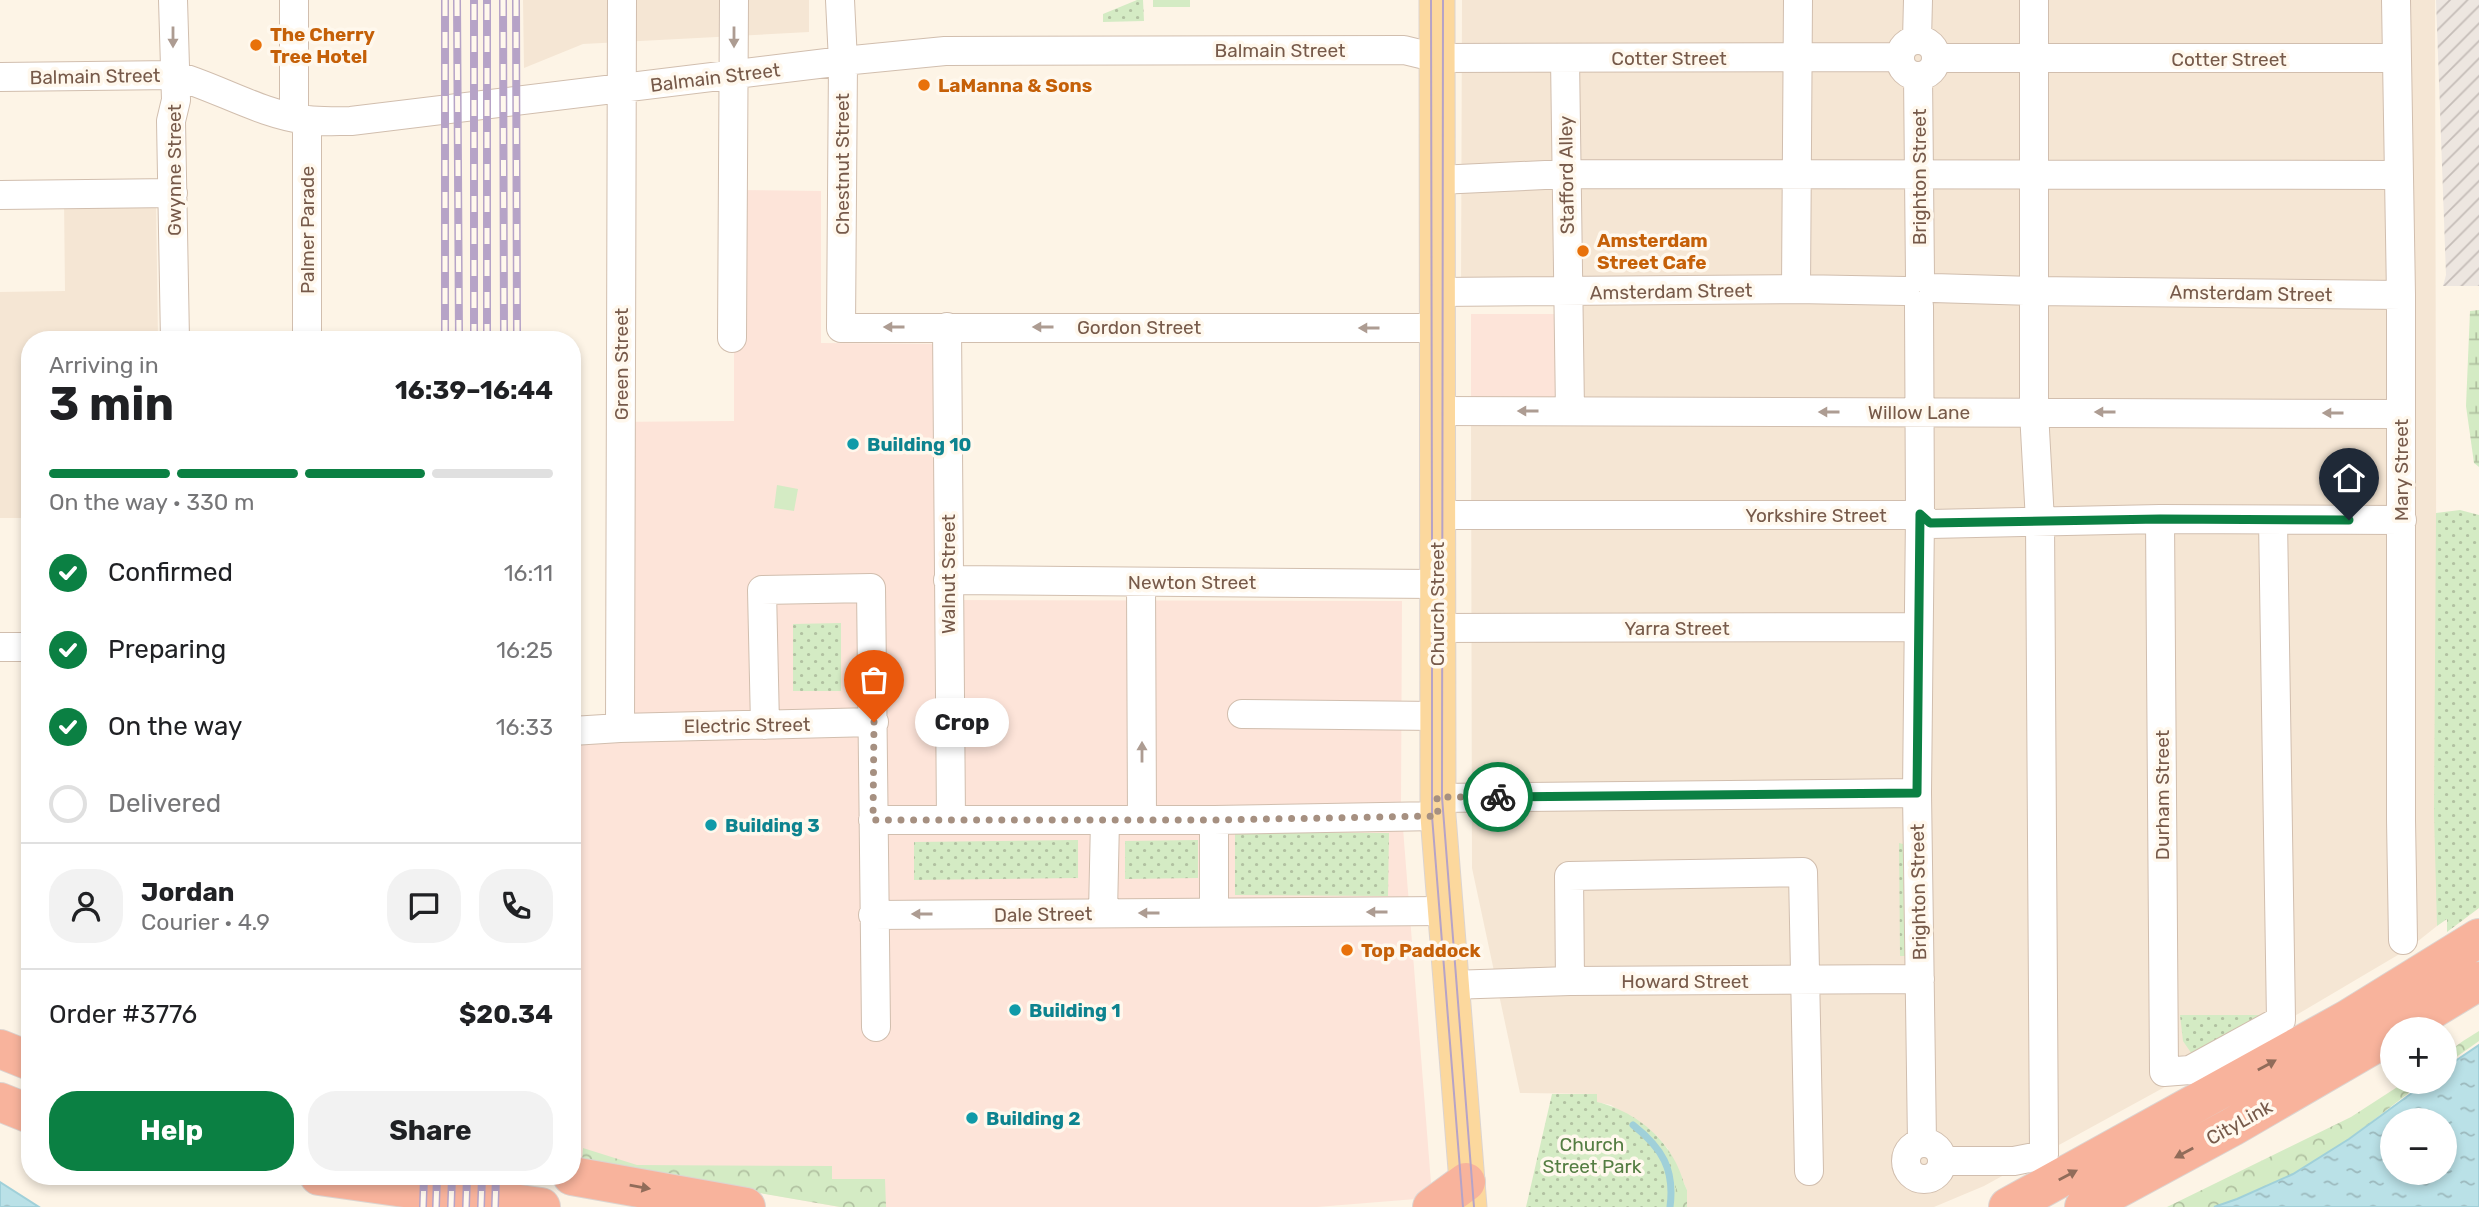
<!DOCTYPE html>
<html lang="en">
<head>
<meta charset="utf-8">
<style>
	body { margin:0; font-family:Rubik,sans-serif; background:#f2f2f2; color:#202124; height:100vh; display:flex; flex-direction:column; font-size:26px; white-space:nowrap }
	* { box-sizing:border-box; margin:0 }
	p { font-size:23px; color:#757577 }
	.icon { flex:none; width:38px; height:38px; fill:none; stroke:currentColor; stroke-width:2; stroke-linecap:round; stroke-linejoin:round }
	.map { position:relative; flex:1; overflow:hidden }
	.drawer { position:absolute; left:21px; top:331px; width:560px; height:854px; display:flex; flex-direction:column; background:#fff; border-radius:28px; box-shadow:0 4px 10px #0003 }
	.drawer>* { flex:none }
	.controls { position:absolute; left:2380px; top:1017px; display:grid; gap:14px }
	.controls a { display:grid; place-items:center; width:77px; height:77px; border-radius:50%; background:#fff; box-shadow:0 4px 10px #0003; font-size:35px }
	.pin { position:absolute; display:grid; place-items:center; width:60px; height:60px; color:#fff; margin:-72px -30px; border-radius:50% 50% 50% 0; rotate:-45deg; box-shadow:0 0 7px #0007 }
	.pin .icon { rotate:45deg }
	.courier { position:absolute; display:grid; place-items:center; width:70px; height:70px; margin:-35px; border:5px solid #0b8043; border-radius:50%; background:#fff; color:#222; box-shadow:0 2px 9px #0007 }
	.bubble { position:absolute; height:49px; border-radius:24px; background:#fff; box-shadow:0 4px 10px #0003; font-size:23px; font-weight:700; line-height:49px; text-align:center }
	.headline em { font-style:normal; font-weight:700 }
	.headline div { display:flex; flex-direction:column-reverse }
	.headline { display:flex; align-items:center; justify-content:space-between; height:119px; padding:0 28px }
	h1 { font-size:46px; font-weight:700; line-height:52px }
	.bar { display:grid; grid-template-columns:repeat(4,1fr); gap:10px 7px; align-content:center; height:84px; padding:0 28px }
	.bar i { height:9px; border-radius:5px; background:#e0e0e0 }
	.bar .selected { background:#0b8043 }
	.bar p { grid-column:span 4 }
	.line { display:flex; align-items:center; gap:18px; padding:0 28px; border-top:2px solid #e0e0e0 }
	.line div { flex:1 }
	.round { display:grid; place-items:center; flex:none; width:74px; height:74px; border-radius:28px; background:#f2f2f2 }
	ol { padding:0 28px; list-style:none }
	li { display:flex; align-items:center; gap:21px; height:77px }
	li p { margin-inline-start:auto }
	li .icon { padding:7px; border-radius:50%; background:#0b8043; color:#fff; stroke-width:4 }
	li:last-child { color:#757577 }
	li i { width:38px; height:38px; border:4px solid #e0e0e0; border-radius:50% }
	.button { display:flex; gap:14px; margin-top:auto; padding:14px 28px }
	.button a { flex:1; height:80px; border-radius:28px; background:#0b8043; color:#fff; font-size:28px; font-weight:700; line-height:80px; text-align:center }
	.button a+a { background:#f2f2f2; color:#202124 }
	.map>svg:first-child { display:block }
	.residential { fill:#f5e6d4 }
	.commercial { fill:#fde4d9 }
	.industrial { fill:url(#industrial-furrows) }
	.green { fill:url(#green-dots) }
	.forest { fill:url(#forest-crowns) }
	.wetland { fill:url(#wetland-marsh) }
	.pitch { fill:#d4ebc4 }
	.water { fill:url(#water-ripples); stroke:#a0d0d9; stroke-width:2; fill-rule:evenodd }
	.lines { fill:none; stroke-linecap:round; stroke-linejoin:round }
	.stream { stroke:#a0d0d9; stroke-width:7 }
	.minor-casing { stroke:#d1beae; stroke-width:30 }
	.major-casing { stroke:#dcd4d0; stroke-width:37 }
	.highway-casing { stroke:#dcd4d0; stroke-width:40 }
	.minor { stroke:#fff; stroke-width:28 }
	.major { stroke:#fcd89d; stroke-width:35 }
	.highway { stroke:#f8b39c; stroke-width:38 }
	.tram { stroke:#b6a3c7; stroke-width:2 }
	.rail-casing { stroke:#b6a3c7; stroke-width:8 }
	.rail { stroke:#fff8ed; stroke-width:5; stroke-dasharray:16; stroke-linecap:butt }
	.oneway { fill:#ad9c92 }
	.oneway2 { fill:#916c5a }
	.done { stroke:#a69081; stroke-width:7; stroke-dasharray:0 12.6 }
	.route { stroke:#0b8043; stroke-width:9 }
	.food-dot { fill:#e8710a; stroke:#fff8ed; stroke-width:2.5 }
	.culture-dot { fill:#0f9aa8; stroke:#fff8ed; stroke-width:2.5 }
	.labels { text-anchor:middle; stroke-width:7; stroke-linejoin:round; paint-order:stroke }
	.food-label { font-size:19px; font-weight:bold; fill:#c56008; stroke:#fff8ed; text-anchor:start }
	.street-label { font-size:19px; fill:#775a4a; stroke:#fff8ed }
	.culture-label { font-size:19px; font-weight:bold; fill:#0d838f; stroke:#fff8ed; text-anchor:start }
	.park-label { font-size:19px; fill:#547d42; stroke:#fff8ed }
</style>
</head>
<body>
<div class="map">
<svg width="2479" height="1207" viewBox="0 0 2479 1207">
	<defs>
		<pattern id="industrial-furrows" width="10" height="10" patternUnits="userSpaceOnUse" patternTransform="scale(1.75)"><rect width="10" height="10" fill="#ede6e0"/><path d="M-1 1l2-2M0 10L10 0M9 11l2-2" fill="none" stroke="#c5bdb8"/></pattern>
		<pattern id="green-dots" width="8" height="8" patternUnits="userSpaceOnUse" patternTransform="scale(1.75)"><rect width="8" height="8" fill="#d4ebc4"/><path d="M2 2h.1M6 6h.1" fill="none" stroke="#b1c1a1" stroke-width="1.8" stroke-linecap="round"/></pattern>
		<pattern id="forest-crowns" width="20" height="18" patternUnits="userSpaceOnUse" patternTransform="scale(1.75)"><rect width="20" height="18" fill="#d4ebc4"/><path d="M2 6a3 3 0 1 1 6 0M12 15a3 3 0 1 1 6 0" fill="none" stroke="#b1c1a1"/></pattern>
		<pattern id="wetland-marsh" width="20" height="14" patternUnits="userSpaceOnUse" patternTransform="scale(1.75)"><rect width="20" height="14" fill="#d4ebc4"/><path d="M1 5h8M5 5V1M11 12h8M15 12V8" fill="none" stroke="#b1c1a1"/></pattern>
		<pattern id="water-ripples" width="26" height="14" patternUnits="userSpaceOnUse" patternTransform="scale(1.75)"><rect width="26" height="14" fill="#bae1e7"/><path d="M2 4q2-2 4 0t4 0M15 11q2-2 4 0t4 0" fill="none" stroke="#9cb9bd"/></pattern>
	</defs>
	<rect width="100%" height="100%" fill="#fdf4e6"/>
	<!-- residential -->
	<path class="residential" d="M523,0h286v32l-226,12 -59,24z
		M1462,0h973l2,926 -29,23 -110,65 -314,172 -50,21h-247v-17l-19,-41 -11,-13 -46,-31 -15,-3v-8l-76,-1 -48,-225 -1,-451h94l-1,-119 -103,1z
		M156,198l2,141 -128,1v178h-30v-226l65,-1 -1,-92z"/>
	<!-- commercial -->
	<path class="commercial" d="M734,190l87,1v152l132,1v256l449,1 -1,202 30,380 -15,16 -99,8h-477l-268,-47v-444h34l1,-294 127,-1z
		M1471,314h88v86l-88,-1z"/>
	<!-- industrial -->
	<path class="industrial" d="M2436,0h43v286h-36l3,-11z"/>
	<!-- green -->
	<path class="green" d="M1137,0h6l1,21 -41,1v-8z
		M2460,510l19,5v393l-32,24v-13l-10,7 -3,-112 2,-301z
		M841,623v68h-48v-67z
		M1235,832l154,1 -1,63 -153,-1z
		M1078,840v38l-164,2v-38z
		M1198,840v38l-73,1v-38z
		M1899,843l4,1 1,88 5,4 -1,20h-8z
		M2180,1015h91l-75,45 -13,-19z
		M1552,1094h45v8c48,11 90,54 90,105h-161z"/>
	<!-- forest -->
	<path class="forest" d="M2479,1031v10l-34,24c0,-16 22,-26 34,-34z
		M2405,1082h18l-74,57 -56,35 -56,25 -23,8h-47l184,-90z
		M583,1148l54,17 195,1v13h53l1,28h-46l-258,-45z
		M1668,1149l19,41v17h-13l2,-19z"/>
	<!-- wetland -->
	<path class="wetland" d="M2479,310v157l-5,-4 -8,-57 4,-95z"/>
	<!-- pitch -->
	<path class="pitch" d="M1153,0h37v7h-37z
		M777,485l21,4 -4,22 -20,-3z"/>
	<!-- water -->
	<path class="water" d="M2479,1045v162h-265l23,-8 56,-25 56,-35 78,-57h18v-14zM2392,1120h53v52h-53z
		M0,1182l39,25h-39z"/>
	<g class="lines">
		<!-- stream -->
		<path class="stream" d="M1633,1125c29,23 42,44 37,82"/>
		<defs>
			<path id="minor" d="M173,0l3,100 -5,21 4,219
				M840,0l3,61 -2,267h596
				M2396,0l5,295v525l2,120
				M1900 58a18 18 0 1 1 36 0a18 18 0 1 1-36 0Z
				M1917,40l1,-40
				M1565,58l5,353
				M1937,58h459
				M1918,76l2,201
				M0,77l174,-2c45,13 86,39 133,45 14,2 29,1 44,1l492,-60 102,-10 459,-1 33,8 463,-1
				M294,117v-117
				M1438,180l128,-6 832,1
				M0,195l173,-2
				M1933,288l100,3 368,4
				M1796,289l2,-289
				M1437,292l359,-3 109,2
				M1919,306l1,209 -3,278 5,349
				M947,327l4,493
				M732,338l2,-338
				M307,340v-220
				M1437,411l964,3
				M1437,515h483l10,9 230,-5 242,1
				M2160,519l4,553 26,-2 91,-50 -8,-500
				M948,580l489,4
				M1141,582l1,238
				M1436,628l482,-1
				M0,647h30
				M1242,714l195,2
				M765,725l-3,-135 109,-2 5,439
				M620,728l2,-728
				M572,731l48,-3 254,-6
				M1437,798l480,-5
				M873,820h341l224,-4
				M1214,912v-92
				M1103,913l2,-93
				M873,915l572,-4
				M1570,981l-1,-105 234,-4 6,299
				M1450,985l120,-4 350,-2
				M1906 1161a18 18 0 1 1 36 0a18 18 0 1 1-36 0Z
				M1942,1161h72l30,-6 -4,-634 -6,-109v-412"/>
			<path id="major" d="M1437,0l1,816 31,391"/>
			<path id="highway" d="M2400,1029l79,-48
				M0,1049l30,12
				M0,1102l30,12
				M319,1176l222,31
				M572,1176l174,31
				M1432,1207l34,-25
				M2008,1207l340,-188 131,-81
				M2084,1207l148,-80 160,-93"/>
		</defs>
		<!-- minor casing -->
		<use href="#minor" class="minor-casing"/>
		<!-- major casing -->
		<use href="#major" class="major-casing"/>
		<!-- highway casing -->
		<use href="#highway" class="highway-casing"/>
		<!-- minor -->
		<use href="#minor" class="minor"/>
		<!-- major -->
		<use href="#major" class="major"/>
		<!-- highway -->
		<use href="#highway" class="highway"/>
		<!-- tram -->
		<path class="tram" d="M1431,0l1,540
			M1443,0l-1,797 32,410
			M1432,610v206l31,391"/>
		<defs>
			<path id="rail" d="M445,0v340
				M457,0l2,340
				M503,0l1,340
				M516,0l1,340
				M474,340v-340
				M487,340v-340
				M423,1207l1,-31
				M436,1207l1,-31
				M451,1207l1,-31
				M466,1207l1,-31
				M481,1207l1,-31
				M495,1207l1,-31"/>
		</defs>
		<!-- rail casing -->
		<use href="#rail" class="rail-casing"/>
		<!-- rail -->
		<use href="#rail" class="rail"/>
	</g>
	<!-- one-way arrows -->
	<defs><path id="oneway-solid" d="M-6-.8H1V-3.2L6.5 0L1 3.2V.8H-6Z" transform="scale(1.75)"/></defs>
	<g class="oneway">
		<use href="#oneway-solid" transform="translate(173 37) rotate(90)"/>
		<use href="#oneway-solid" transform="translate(734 37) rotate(90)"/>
		<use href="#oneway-solid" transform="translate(894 327) rotate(180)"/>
		<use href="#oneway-solid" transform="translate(1043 327) rotate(-180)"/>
		<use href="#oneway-solid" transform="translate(1369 328) rotate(-180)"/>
		<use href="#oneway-solid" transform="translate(1528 411) rotate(180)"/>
		<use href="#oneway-solid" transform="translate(1829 412) rotate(-180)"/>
		<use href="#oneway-solid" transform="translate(2105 412) rotate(-180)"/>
		<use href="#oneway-solid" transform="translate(2333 413) rotate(-180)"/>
		<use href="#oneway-solid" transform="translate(1142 752) rotate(-90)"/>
		<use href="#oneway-solid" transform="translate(1377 912) rotate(180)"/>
		<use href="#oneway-solid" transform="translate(1149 913) rotate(180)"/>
		<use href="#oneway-solid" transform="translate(922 914) rotate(180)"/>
	</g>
	<g class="oneway2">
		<use href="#oneway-solid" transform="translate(2267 1065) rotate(-29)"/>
		<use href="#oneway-solid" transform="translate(2184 1153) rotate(152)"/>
		<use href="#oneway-solid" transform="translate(2068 1175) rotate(-28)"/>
		<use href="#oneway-solid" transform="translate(640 1187) rotate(10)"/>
	</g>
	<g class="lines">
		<!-- done -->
		<path class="done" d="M874,722l-1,98h341l224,-4 -1,-19h61"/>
		<!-- route -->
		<path class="route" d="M1498,797l419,-4 3,-279 10,9 230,-4 189,1"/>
	</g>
	<!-- markers -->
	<g class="food-dot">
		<circle cx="256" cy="45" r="7"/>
		<circle cx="924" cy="85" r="7"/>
		<circle cx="1583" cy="251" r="7"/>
		<circle cx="1347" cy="950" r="7"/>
	</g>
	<g class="culture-dot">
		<circle cx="853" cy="444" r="7"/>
		<circle cx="711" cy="825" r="7"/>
		<circle cx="1015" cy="1010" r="7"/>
		<circle cx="972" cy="1118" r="7"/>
	</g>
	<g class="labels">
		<!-- food labels -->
		<g class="food-label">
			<text x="270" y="41">The Cherry<tspan x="270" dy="22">Tree Hotel</tspan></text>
			<text x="938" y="92">LaManna &amp; Sons</text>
			<text x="1597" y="247">Amsterdam<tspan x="1597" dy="22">Street Cafe</tspan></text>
			<text x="1361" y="957">Top Paddock</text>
		</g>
		<!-- street labels -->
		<g class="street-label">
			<text x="1280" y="57">Balmain Street</text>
			<text x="1669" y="65">Cotter Street</text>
			<text x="2229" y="66">Cotter Street</text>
			<text transform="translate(95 76) rotate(-1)" y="7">Balmain Street</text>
			<text transform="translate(715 77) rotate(-7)" y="7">Balmain Street</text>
			<text transform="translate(842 164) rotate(-90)" y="7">Chestnut Street</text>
			<text transform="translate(174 170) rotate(-90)" y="7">Gwynne Street</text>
			<text transform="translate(1566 175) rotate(-91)" y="7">Stafford Alley</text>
			<text transform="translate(1919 177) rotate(-90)" y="7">Brighton Street</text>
			<text transform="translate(307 230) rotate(-90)" y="7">Palmer Parade</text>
			<text transform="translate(1671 291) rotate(-1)" y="7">Amsterdam Street</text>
			<text transform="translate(2251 293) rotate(1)" y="7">Amsterdam Street</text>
			<text x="1139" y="334">Gordon Street</text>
			<text transform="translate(621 364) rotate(-90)" y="7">Green Street</text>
			<text x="1919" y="419">Willow Lane</text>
			<text transform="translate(2401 470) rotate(-90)" y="7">Mary Street</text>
			<text x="1816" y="522">Yorkshire Street</text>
			<text transform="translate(948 574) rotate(-90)" y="7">Walnut Street</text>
			<text x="1192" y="589">Newton Street</text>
			<text transform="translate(1437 604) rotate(-90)" y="7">Church Street</text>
			<text x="1677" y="635">Yarra Street</text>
			<text transform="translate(747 725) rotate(-1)" y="7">Electric Street</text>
			<text transform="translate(2162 795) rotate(-90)" y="7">Durham Street</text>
			<text transform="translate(1918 892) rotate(-91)" y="7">Brighton Street</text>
			<text transform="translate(1043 914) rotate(-1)" y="7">Dale Street</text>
			<text x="1685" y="988">Howard Street</text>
			<text transform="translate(2239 1122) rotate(-29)" y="7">CityLink</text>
		</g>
		<!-- culture labels -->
		<g class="culture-label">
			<text x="867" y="451">Building 10</text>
			<text x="725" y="832">Building 3</text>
			<text x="1029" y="1017">Building 1</text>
			<text x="986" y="1125">Building 2</text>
		</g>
		<!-- park labels -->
		<g class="park-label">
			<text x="1592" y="1151">Church<tspan x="1592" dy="22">Street Park</tspan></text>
		</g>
	</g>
</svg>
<div class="controls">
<a>+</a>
<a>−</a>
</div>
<div class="pin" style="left:874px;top:722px;background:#ea580c"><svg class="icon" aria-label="bag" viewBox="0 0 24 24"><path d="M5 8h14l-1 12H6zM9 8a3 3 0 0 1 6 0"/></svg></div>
<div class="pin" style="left:2349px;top:520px;background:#1f2937"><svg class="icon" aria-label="home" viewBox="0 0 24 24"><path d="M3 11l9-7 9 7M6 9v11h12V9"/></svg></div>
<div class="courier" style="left:1498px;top:797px"><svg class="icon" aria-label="bike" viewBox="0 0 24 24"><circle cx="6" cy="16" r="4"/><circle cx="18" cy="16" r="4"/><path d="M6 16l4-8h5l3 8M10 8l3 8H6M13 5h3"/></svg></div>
<div class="bubble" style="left:915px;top:698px;width:94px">Crop</div>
<section class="drawer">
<div class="headline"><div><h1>3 min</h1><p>Arriving in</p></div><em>16:39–16:44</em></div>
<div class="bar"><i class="selected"></i><i class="selected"></i><i class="selected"></i><i></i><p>On the way · 330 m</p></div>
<ol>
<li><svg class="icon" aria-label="check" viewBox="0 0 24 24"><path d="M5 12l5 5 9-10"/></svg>Confirmed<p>16:11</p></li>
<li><svg class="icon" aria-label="check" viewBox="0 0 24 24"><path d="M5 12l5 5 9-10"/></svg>Preparing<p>16:25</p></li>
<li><svg class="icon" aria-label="check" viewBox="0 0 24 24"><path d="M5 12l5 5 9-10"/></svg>On the way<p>16:33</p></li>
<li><i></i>Delivered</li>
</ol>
<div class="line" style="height:126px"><a class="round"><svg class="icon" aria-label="person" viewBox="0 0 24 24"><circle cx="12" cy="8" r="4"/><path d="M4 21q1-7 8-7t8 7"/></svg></a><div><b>Jordan</b><p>Courier · 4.9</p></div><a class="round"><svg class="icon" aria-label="chat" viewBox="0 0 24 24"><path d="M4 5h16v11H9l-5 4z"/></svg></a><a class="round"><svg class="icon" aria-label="phone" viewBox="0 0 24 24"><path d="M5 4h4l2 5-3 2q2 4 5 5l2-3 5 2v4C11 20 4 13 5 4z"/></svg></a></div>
<div class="line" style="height:91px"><div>Order #3776</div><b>$20.34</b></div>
<div class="button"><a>Help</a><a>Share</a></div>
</section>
</div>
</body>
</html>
